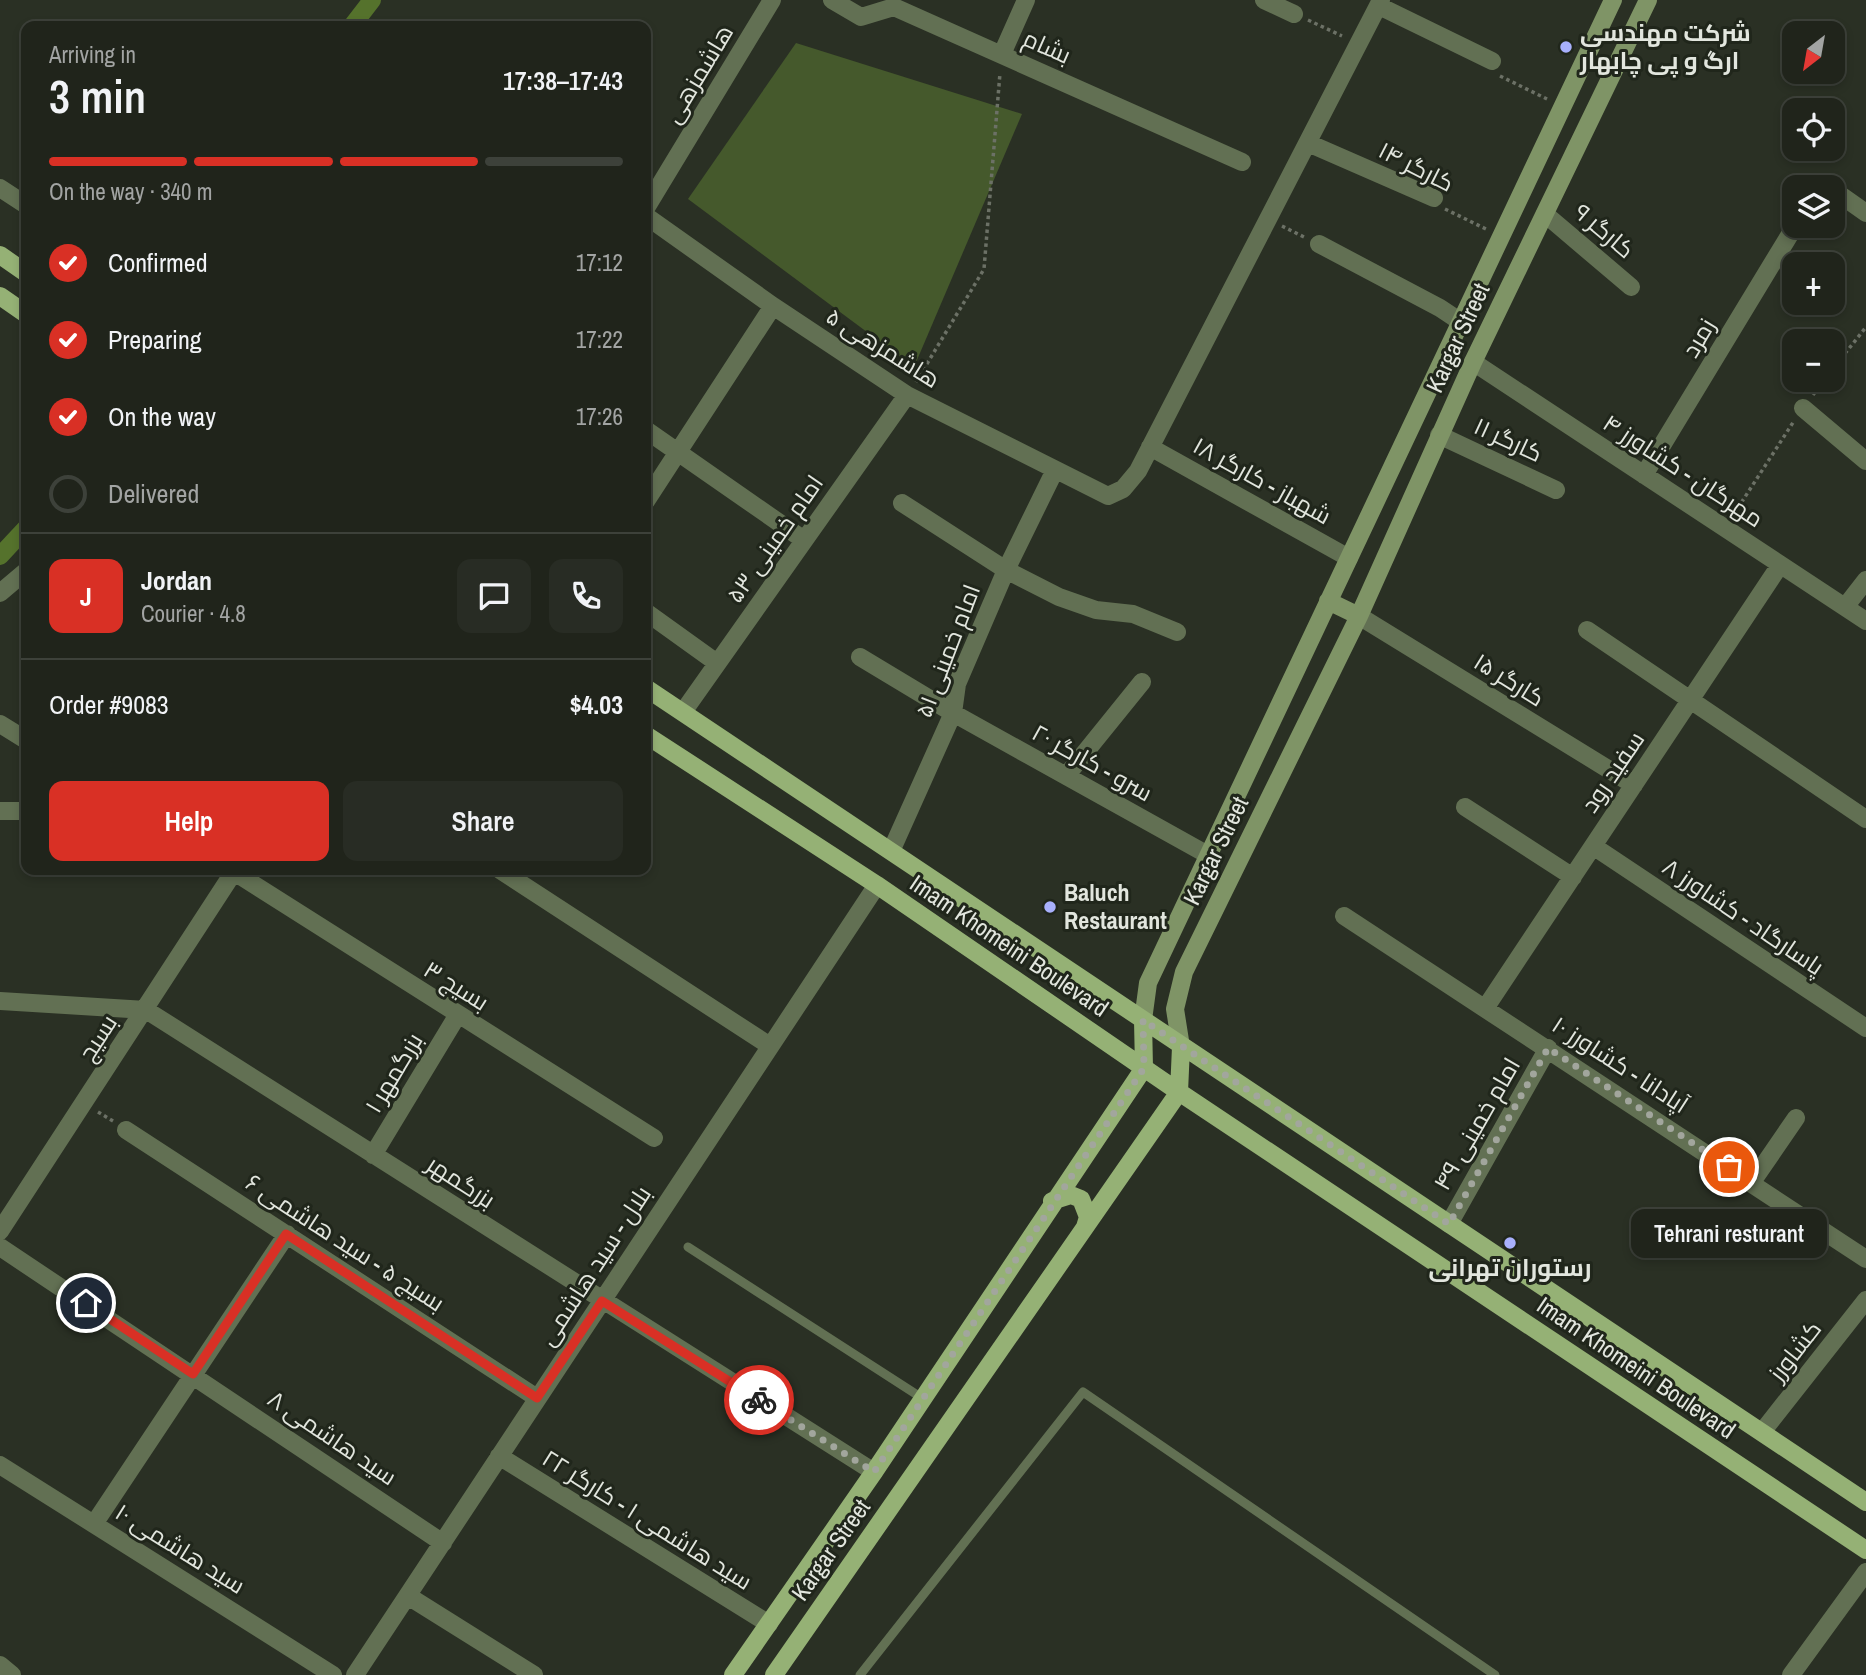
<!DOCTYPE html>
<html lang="en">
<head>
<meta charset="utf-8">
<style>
	body { margin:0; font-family:"Archivo Narrow",Cairo,sans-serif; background:#282c24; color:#f1f3f6; height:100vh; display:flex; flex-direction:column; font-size:26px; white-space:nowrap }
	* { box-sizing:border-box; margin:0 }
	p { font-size:23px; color:#a2a4a3 }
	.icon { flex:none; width:38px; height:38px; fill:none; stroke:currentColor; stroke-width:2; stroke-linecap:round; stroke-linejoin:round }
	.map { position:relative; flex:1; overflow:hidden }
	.panel { position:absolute; left:21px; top:21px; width:630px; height:854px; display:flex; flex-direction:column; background:#20241b; border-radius:14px; box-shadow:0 4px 10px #0003,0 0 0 2px #3d413a }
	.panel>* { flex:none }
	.needle { width:46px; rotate:211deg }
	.tools { position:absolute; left:1782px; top:21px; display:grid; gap:14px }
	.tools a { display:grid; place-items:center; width:63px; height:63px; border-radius:14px; background:#20241b; box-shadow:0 4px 10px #0003,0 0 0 2px #3d413a; font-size:35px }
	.pin { position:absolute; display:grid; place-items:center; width:60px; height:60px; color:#fff; margin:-30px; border:4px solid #fff; border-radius:50%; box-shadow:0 2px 7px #0007 }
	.courier { position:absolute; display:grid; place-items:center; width:70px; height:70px; margin:-35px; border:5px solid #d93025; border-radius:50%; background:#fff; color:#222; box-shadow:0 2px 9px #0007 }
	.bubble { position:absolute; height:49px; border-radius:14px; background:#20241b; box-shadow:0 4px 10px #0003,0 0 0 2px #3d413a; font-size:23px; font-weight:600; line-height:49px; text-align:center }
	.summary em { font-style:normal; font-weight:600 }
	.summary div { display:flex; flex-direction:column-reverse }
	.summary { display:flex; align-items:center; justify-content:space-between; height:119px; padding:0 28px }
	h1 { font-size:46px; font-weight:600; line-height:52px }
	.bar { display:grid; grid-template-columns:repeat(4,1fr); gap:10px 7px; align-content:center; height:84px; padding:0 28px }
	.bar i { height:9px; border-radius:5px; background:#3d413a }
	.bar .active { background:#d93025 }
	.bar p { grid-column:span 4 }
	.line { display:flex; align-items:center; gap:18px; padding:0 28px; border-top:2px solid #3d413a }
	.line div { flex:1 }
	.round { display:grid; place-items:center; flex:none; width:74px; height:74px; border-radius:14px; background:#282c24 }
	ol { padding:0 28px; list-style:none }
	li { display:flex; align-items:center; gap:21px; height:77px }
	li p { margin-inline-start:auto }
	li .icon { padding:7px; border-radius:50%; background:#d93025; color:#fff; stroke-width:4 }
	li:last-child { color:#a2a4a3 }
	li i { width:38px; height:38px; border:4px solid #3d413a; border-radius:50% }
	.primary-button { display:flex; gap:14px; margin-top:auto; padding:14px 28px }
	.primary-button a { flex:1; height:80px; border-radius:14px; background:#d93025; color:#fff; font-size:28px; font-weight:600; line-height:80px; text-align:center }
	.primary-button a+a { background:#282c24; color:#f1f3f6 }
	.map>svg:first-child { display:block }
	.green { fill:#45592c }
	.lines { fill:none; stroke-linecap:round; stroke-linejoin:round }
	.canal { stroke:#55722c; stroke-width:18 }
	.path { stroke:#6c7166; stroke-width:3.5; stroke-dasharray:3.5 3.5; stroke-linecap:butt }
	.service { stroke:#627053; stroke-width:9 }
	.minor { stroke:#627053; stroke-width:18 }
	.tertiary { stroke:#627053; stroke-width:18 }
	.secondary { stroke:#7f9466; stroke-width:18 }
	.primary { stroke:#95b175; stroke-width:18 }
	.done { stroke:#a2a69d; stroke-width:7; stroke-dasharray:0 12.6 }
	.route { stroke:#d93025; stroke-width:9 }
	.poi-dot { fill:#a8b0fc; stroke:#20261b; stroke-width:2.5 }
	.labels { text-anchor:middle; stroke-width:6; stroke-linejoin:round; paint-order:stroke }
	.poi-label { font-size:24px; font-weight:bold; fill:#e2e6de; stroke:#20261b; text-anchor:start }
	.street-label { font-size:24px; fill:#e2e6de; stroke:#20261b }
</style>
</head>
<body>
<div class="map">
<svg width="1866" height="1675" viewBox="0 0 1866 1675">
	<rect width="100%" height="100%" fill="#2a3024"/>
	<!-- green -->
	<path class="green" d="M796,43l226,71 -108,253 -226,-168z"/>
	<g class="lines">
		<!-- canal -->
		<path class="canal" d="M352,26l20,-26
			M0,556l26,-28"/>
		<!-- path -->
		<path class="path" d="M1308,20l34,16
			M1500,76l47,23
			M1445,209l41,20
			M1282,226l22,11
			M1832,370l34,-43
			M916,382l68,-113 16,-196
			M1813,395l12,-15
			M1734,514l60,-93
			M98,1112l15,9"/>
		<!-- service -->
		<path class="service" d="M688,1247l234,151
			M860,1675l223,-283 412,283"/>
		<!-- minor -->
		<path class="minor" d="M832,0l29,17 33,-10 348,155
			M1264,0l30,14
			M1379,6l113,55
			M1002,54l24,-54
			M1308,143l126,55
			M1818,187l4,-5 8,5
			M0,188l26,17
			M1832,189l34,24
			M1545,214l86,73
			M646,216l127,90 134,89 201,101 15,-7 15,-18 243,-471
			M1319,244l121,64 21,14
			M1473,362l393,259
			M1803,408l63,53
			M646,430l158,110
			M1439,435l117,55
			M1150,447l199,111
			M1644,475l151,-249
			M646,501l127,-195
			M902,503l104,67 53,27 37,13 37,4 44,18
			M0,593l26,-22
			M1845,607l21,-27
			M646,612l71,51
			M1359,616l275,169
			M1587,630l279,189
			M860,657l93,56 255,142
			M683,712l224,-317
			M0,724l26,16
			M1066,776l76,-94
			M1465,807l108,70
			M0,811h26
			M1593,846l273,182
			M892,849l61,-136 4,-29 49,-114 48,-98
			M231,870l423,268
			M500,870l270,176
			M1344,916l522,343
			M0,1001l146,9 728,462
			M1486,1007l294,-442
			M126,1130l411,268
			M373,1155l84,-139
			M1752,1182l44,-64
			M1449,1224l99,-176
			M0,1231l235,-361
			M0,1247l443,296
			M499,1456l270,168
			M0,1465l333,210
			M94,1524l193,-290
			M408,1596l126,79
			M0,1665l12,10
			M355,1675l522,-790
			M1791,1675l75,-103"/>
		<!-- tertiary -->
		<path class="tertiary" d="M646,208l126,-208
			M1762,1432l104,-132"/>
		<!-- secondary -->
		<path class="secondary" d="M1328,601l31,15
			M1143,1020l5,-37 465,-983
			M1181,1047l-6,-38 9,-37 175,-356 114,-254 175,-362"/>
		<!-- primary -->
		<path class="primary" d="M0,255l26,18
			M0,296l26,18
			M646,688l1220,814
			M646,735l231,150 302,207 687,458
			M1052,1201l19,-6 10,4 7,18 -3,10
			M733,1675l141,-203 270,-404 -1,-48
			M774,1675l405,-583 2,-45"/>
	</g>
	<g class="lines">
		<!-- done -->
		<path class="done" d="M759,1400l115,72 270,-404 -1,-48 306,204 99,-176 181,119"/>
		<!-- route -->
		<path class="route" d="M86,1303l107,71 93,-140 251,164 65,-97 157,99"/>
	</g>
	<!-- markers -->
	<g class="poi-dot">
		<circle cx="1566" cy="47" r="7"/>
		<circle cx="1050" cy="907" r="7"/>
		<circle cx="1510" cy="1243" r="7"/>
	</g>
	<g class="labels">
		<!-- poi labels -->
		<g class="poi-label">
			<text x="1580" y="41">شرکت مهندسی<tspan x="1580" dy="28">ارگ و پی چابهار</tspan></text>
			<text x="1064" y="901">Baluch<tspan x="1064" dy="28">Restaurant</tspan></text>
			<text x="1510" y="1276" text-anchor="middle">رستوران تهرانی</text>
		</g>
		<!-- street labels -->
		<g class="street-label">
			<text transform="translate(1047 47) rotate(24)" y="8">بشام</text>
			<text transform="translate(699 74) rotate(-59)" y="8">هاشمزهی</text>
			<text transform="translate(1416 167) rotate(27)" y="8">کارگر ۱۴</text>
			<text transform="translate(1604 231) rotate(40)" y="8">کارگر ۹</text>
			<text transform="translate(1458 338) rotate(-65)" y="8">Kargar Street</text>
			<text transform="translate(1699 338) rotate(-59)" y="8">زمرد</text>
			<text transform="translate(883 348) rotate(32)" y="8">هاشمزهی ۵</text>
			<text transform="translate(1508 440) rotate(25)" y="8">کارگر ۱۱</text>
			<text transform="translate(1683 471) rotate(33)" y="8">مهرگان - کشاورز ۴</text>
			<text transform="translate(1262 481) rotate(29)" y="8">شهباز - کارگر ۱۸</text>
			<text transform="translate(775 539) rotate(-55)" y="8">امام خمینی ۵۳</text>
			<text transform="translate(948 651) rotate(-69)" y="8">امام خمینی ۵۱</text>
			<text transform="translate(1509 680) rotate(32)" y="8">کارگر ۱۵</text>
			<text transform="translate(1092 763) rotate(29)" y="8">سرو - کارگر ۲۰</text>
			<text transform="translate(1613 772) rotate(-56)" y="8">سفید رود</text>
			<text transform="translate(1216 851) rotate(-64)" y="8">Kargar Street</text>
			<text transform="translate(1743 917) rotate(34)" y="8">پاسارگاد - کشاورز ۸</text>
			<text transform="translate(1009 946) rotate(34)" y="8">Imam Khomeini Boulevard</text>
			<text transform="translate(456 986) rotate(32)" y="8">بسیج ۳</text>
			<text transform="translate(98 1038) rotate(-57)" y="8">بسیج</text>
			<text transform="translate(1620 1065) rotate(33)" y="8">آپادانا - کشاورز ۱۰</text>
			<text transform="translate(394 1073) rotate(-59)" y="8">بزرگمهر ۱</text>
			<text transform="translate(1477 1124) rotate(-60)" y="8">امام خمینی ۴۹</text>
			<text transform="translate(461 1182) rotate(33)" y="8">بزرگمهر</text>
			<text transform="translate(345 1243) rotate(33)" y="8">بسیج ۵ - سید هاشمی ۶</text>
			<text transform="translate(595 1266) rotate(-57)" y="8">بلال - سید هاشمی</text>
			<text transform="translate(1795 1351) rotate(-52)" y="8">کشاورز</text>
			<text transform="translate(1636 1368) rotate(34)" y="8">Imam Khomeini Boulevard</text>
			<text transform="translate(332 1438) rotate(34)" y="8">سید هاشمی ۸</text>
			<text transform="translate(647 1520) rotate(32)" y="8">سید هاشمی ۱ - کارگر ۲۲</text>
			<text transform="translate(180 1549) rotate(32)" y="8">سید هاشمی ۱۰</text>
			<text transform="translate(831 1550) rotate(-55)" y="8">Kargar Street</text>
		</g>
	</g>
</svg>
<div class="tools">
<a><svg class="needle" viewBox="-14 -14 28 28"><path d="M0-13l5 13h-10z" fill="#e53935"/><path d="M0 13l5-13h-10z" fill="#a2a4a3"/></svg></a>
<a><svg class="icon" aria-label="locate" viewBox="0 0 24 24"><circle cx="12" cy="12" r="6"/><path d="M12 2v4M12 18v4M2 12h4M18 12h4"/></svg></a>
<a><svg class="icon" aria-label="layers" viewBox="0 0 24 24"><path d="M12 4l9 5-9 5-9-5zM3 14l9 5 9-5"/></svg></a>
<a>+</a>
<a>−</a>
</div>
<div class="pin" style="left:1729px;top:1167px;background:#ea580c"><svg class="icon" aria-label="bag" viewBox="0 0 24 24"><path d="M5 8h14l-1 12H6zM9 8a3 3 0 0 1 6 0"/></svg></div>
<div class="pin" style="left:86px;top:1303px;background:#1f2937"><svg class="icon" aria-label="home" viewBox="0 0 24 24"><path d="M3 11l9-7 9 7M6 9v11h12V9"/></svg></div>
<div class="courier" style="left:759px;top:1400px"><svg class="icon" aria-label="bike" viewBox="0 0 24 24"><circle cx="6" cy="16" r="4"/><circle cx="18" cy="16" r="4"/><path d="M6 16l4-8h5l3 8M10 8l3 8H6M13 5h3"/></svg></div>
<div class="bubble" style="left:1631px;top:1209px;width:196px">Tehrani resturant</div>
<section class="panel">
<div class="summary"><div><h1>3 min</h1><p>Arriving in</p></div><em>17:38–17:43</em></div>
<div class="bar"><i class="active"></i><i class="active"></i><i class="active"></i><i></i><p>On the way · 340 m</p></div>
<ol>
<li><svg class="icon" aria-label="check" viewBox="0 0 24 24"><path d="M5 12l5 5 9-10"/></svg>Confirmed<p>17:12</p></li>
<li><svg class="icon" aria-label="check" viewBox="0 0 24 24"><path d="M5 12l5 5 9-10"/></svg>Preparing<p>17:22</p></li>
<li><svg class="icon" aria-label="check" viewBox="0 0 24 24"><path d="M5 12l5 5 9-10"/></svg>On the way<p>17:26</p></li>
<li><i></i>Delivered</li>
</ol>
<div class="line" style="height:126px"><b class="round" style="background:#d93025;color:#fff">J</b><div><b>Jordan</b><p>Courier · 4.8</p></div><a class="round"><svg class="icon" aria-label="chat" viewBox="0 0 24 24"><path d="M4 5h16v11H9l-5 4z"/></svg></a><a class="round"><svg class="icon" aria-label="phone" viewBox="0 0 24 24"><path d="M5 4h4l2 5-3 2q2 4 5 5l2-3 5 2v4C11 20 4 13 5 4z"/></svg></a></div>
<div class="line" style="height:91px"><div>Order #9083</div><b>$4.03</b></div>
<div class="primary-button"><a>Help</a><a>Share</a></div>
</section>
</div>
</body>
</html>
